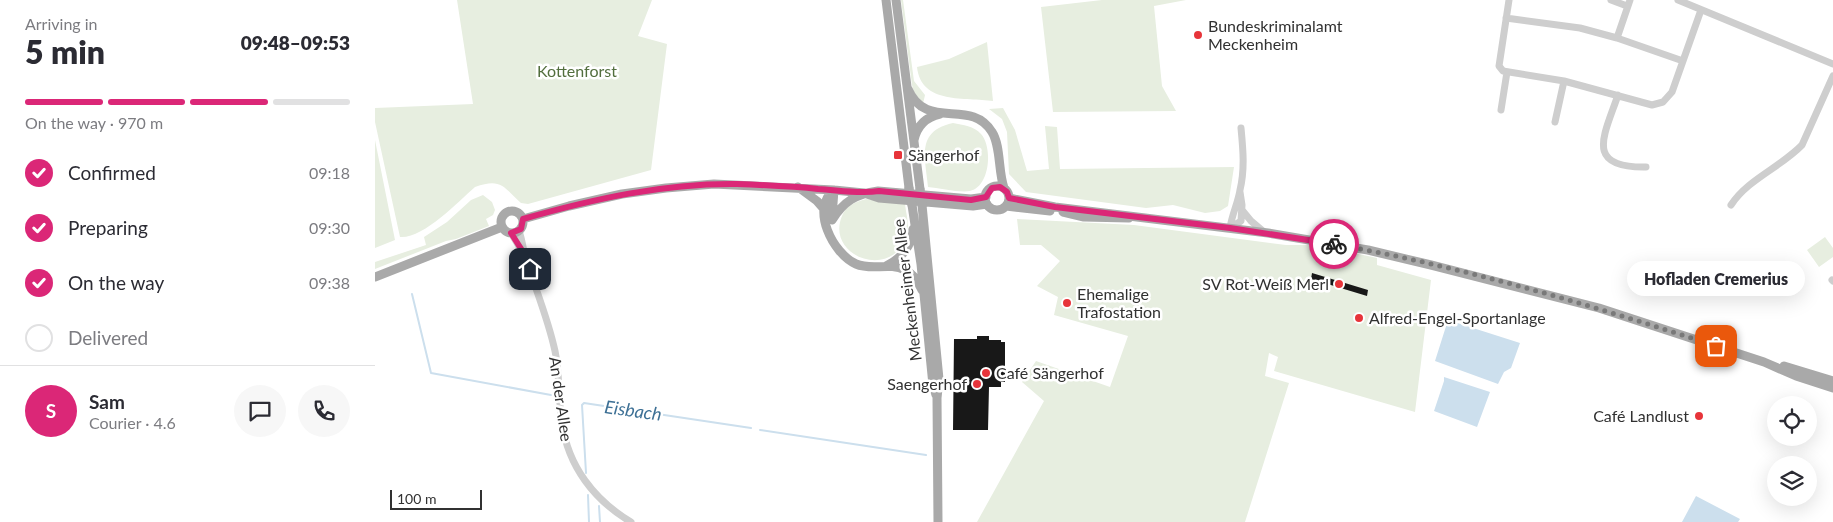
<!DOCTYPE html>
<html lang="en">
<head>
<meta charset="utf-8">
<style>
	body { margin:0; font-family:Lato,sans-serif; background:#f7f7f7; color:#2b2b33; height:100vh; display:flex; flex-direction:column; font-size:19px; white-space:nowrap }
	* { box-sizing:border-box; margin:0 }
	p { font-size:16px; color:#7c7c81 }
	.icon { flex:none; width:28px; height:28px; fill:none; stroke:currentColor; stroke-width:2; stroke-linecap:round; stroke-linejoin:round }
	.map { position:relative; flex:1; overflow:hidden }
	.details { display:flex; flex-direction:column; background:#fff; width:375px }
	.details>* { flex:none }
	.buttons { position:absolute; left:1392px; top:396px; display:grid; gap:10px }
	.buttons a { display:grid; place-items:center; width:50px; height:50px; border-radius:50%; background:#fff; box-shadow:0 5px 20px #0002; font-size:25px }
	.scale { position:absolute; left:15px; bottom:12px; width:92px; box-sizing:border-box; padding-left:5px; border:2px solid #313131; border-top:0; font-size:14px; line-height:18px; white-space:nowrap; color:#313131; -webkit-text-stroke:4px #fff; paint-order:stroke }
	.pin { position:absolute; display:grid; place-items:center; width:42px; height:42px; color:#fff; margin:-21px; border-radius:10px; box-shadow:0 2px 8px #0006 }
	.courier { position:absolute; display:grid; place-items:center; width:50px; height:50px; margin:-25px; border:4px solid #db2777; border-radius:50%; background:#fff; color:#222; box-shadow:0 1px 6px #0007 }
	.bubble { position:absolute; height:35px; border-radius:18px; background:#fff; box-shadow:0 5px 20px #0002; font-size:16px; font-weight:800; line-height:35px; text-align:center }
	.summary em { font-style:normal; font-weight:800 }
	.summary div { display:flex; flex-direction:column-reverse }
	.summary { display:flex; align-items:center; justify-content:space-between; height:85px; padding:0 25px }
	h1 { font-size:32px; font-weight:800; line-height:38px }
	.bar { display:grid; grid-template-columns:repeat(4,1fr); gap:8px 5px; align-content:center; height:60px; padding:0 25px }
	.bar i { height:6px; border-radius:4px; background:#e1e1e2 }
	.bar .current { background:#db2777 }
	.bar p { grid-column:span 4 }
	.line { display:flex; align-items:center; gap:12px; padding:0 25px; border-top:1px solid #e1e1e2 }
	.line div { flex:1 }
	.round { display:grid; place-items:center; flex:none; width:52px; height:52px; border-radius:26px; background:#f7f7f7 }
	ol { padding:0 25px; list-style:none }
	li { display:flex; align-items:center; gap:15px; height:55px }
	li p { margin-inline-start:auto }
	li .icon { padding:5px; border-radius:50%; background:#db2777; color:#fff; stroke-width:4 }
	li:last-child { color:#7c7c81 }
	li i { width:28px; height:28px; border:2px solid #e1e1e2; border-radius:50% }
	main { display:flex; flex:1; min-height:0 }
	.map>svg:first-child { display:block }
	.green { fill:#e7eee0 }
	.water { fill:#ccdfed }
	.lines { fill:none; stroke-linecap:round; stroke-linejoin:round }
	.stream { stroke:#ccdfed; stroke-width:2 }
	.building { fill:#181818 }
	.minor { stroke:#cecece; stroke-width:7 }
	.major { stroke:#a9a9a9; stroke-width:9 }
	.major-bridge { stroke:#a9a9a9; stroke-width:9 }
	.done { stroke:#797979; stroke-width:5; stroke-dasharray:0 9 }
	.route { stroke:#db2777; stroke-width:6 }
	.poi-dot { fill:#e7343a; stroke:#fff; stroke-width:2 }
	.labels { text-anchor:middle; stroke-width:5; stroke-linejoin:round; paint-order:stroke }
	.poi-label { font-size:16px; fill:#313131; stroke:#fff; text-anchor:start }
	.park-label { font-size:16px; fill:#526e3d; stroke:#fff }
	.street-label { font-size:16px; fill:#313131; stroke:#fff }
	.water-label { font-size:18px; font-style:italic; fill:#3d7095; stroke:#fff }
</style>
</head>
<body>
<main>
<section class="details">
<div class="summary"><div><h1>5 min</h1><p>Arriving in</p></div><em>09:48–09:53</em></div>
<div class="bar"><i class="current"></i><i class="current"></i><i class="current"></i><i></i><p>On the way · 970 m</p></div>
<ol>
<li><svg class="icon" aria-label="check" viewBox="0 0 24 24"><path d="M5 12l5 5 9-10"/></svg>Confirmed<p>09:18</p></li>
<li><svg class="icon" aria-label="check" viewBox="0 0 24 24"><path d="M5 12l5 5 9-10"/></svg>Preparing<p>09:30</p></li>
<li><svg class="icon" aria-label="check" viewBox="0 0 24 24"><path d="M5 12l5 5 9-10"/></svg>On the way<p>09:38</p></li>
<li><i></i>Delivered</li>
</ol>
<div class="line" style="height:90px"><b class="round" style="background:#db2777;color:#fff">S</b><div><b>Sam</b><p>Courier · 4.6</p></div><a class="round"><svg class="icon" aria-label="chat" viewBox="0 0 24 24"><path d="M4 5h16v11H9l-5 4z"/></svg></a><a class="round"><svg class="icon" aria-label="phone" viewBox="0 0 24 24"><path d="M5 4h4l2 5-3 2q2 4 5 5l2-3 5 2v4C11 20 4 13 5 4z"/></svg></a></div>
</section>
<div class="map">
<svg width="1458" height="522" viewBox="0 0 1458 522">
	<rect width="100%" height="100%" fill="#fff"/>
	<!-- green -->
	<path class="green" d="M82,0h195l-14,36 29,8 -16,126 -123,34 -7,-1c-17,-15 -19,-26 -46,-16 -17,15 -52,52 -75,50l-25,-115v-14l98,-4z
		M526,0h2l11,81 11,14 -2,9 -9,-12 -2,-7z
		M727,0h84l-32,6 8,80 14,25 -123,1 -12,-105z
		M612,42l6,59c-27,-4 -72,4 -76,-34l32,-8z
		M628,108l12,22 12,41 22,-2 -4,-43 12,1 3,42 174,-2 -6,39 -8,5 -15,2 -32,-8 -27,3 -120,-16 -17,-18 -2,-42 -5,-13 -13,-10z
		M578,123c10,2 21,3 28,11 12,13 9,53 -11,57 -10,2 -31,-3 -42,-4 -3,-30 -12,-56 25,-64z
		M0,140l20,100 -20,8z
		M108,195l9,7 3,8 -2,5 -7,4 3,7 -33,13 -10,2 -71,28v-7l51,-17 -2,-8 23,-15 24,-22z
		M491,199l39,5c1,10 5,22 2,31 -15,47 -82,21 -65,-19 4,-10 13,-14 24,-17z
		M642,219l117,6 152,20h31l60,13v7l54,15 -16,132 -141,-41 4,-14 -9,-4 -4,23 24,7 -44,139h-268l67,-121 -22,-19 14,-21 74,26 18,-51 -74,-21 4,-18 -21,-11 23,-25 -19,-16h-21z
		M1450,237l8,11v9l-14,10 -12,-17z"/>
	<!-- water -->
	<path class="water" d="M1073,320l72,23 -9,25 -7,4 -6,12 -63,-23z
		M1069,377l46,15 -13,35 -43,-16 10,-30z
		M1321,496l44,23 -2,3h-56z"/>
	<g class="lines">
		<!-- stream -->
		<path class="stream" d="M37,294l19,79 120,22
			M385,430l166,25
			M211,473l-4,-68 2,-2 167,25
			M213,495l1,27
			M224,506l1,16"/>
	</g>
	<!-- building -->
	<path class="building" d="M937,273l56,17 -1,6 -56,-17z
		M602,336h12v4h12v2h4v40h-4v5h-12l-1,43h-35l1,-91h23z"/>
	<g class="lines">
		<!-- minor -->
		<path class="minor" d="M1134,0l-10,66 4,5 61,10 88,24 11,-3 9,-10 29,-82
			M1236,0l16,6
			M1303,0l155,64
			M1131,18l74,10 37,10 66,23
			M1242,38l13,-38
			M1243,95c-14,41 -34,73 28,72
			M1126,110l6,-38
			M1180,122l9,-41
			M1356,205c17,-26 50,-38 71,-60l31,-69
			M867,210l9,11 13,11
			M855,228c2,-14 8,-25 10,-38 5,-21 3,-41 1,-62
			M855,228l11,-7 1,-16 -2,-13
			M144,231c3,8 4,17 6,25 10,32 23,62 30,95 5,23 3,48 7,72 6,43 32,77 69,99
			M136,233l12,20
			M1457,280l1,1"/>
		<!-- major -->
		<path class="major" d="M511,0l23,188
			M521,0l24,189
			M533,89c18,43 63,8 84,43 9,14 6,39 12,56
			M539,140c3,-14 12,-23 26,-26
			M610 198a12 12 0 1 1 24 0a12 12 0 1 1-24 0Z
			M423,187l19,14 7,8
			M459,190c-24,18 -1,64 22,74 16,7 33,-2 49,6 9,4 13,12 17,20
			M634,198l46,9 213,26 100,17 63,15 168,43 165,54 32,14 37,12
			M537,205l9,59 12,121 3,10
			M547,205l17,174 -2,19 1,124
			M631,206l44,5
			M126 222a11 11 0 1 1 22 0a11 11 0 1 1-22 0Z
			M688,212l21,5 45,1
			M457,217l2,-27
			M148,219l46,-13 53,-12 44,-6 48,-4 120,6 30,3 15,5 94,8 14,-2
			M457,220c12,-19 24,-26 46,-29l93,8 15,-2
			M511,266c15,-7 26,-20 27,-37
			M0,277l127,-50
			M1409,366l49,15"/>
		<!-- major-bridge -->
		<path class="major-bridge" d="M534,188l3,17
			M545,189l2,16"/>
	</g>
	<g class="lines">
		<!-- done -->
		<path class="done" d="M959,244c130,23 257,61 382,102"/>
		<!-- route -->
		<path class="route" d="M155,269l-5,-14 -14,-22 10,-4 2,-10c70,-20 141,-36 214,-35 27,1 54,2 81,5 20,1 40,5 61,2l92,9 15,-3 6,-9 8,-1 7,5 2,6 46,9 175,21 104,16"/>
	</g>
	<!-- markers -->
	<g class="poi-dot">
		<circle cx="823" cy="35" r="5"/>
		<rect x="518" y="150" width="10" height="10" rx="2.5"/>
		<circle cx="964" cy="284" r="5"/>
		<circle cx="692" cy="303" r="5"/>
		<circle cx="984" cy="318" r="5"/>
		<circle cx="611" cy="373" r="5"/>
		<circle cx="602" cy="384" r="5"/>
		<circle cx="1324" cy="416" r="5"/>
	</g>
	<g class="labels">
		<!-- poi labels -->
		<g class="poi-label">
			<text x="833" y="32">Bundeskriminalamt<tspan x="833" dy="18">Meckenheim</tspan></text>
			<text x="533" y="161">Sängerhof</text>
			<text x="954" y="290" text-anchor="end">SV Rot-Weiß Merl</text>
			<text x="702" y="300">Ehemalige<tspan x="702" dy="18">Trafostation</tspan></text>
			<text x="994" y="324">Alfred-Engel-Sportanlage</text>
			<text x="621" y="379">Café Sängerhof</text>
			<text x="592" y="390" text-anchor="end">Saengerhof</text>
			<text x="1314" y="422" text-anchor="end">Café Landlust</text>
		</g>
		<!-- park labels -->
		<g class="park-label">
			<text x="202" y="77">Kottenforst</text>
		</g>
		<!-- street labels -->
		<g class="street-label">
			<text transform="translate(532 290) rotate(-97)" y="6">Meckenheimer Allee</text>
			<text transform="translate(186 399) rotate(82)" y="6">An der Allee</text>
		</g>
		<!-- water labels -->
		<g class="water-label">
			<text transform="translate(258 411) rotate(8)" y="6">Eisbach</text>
		</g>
	</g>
</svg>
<div class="buttons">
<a><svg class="icon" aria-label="locate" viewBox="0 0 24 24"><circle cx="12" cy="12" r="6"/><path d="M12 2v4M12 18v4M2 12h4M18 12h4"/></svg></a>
<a><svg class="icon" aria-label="layers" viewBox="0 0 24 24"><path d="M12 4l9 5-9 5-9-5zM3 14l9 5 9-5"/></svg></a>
</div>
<div class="scale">100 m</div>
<div class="pin" style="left:1341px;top:346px;background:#ea580c"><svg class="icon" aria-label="bag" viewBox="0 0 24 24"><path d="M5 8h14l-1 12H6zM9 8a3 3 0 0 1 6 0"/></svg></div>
<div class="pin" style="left:155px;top:269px;background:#1f2937"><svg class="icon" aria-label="home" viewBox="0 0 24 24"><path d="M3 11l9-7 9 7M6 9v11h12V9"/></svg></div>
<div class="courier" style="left:959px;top:244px"><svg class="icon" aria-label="bike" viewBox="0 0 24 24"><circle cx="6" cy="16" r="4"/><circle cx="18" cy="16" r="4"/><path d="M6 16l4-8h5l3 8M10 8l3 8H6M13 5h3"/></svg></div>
<div class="bubble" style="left:1252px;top:261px;width:178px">Hofladen Cremerius</div>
</div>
</main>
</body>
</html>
